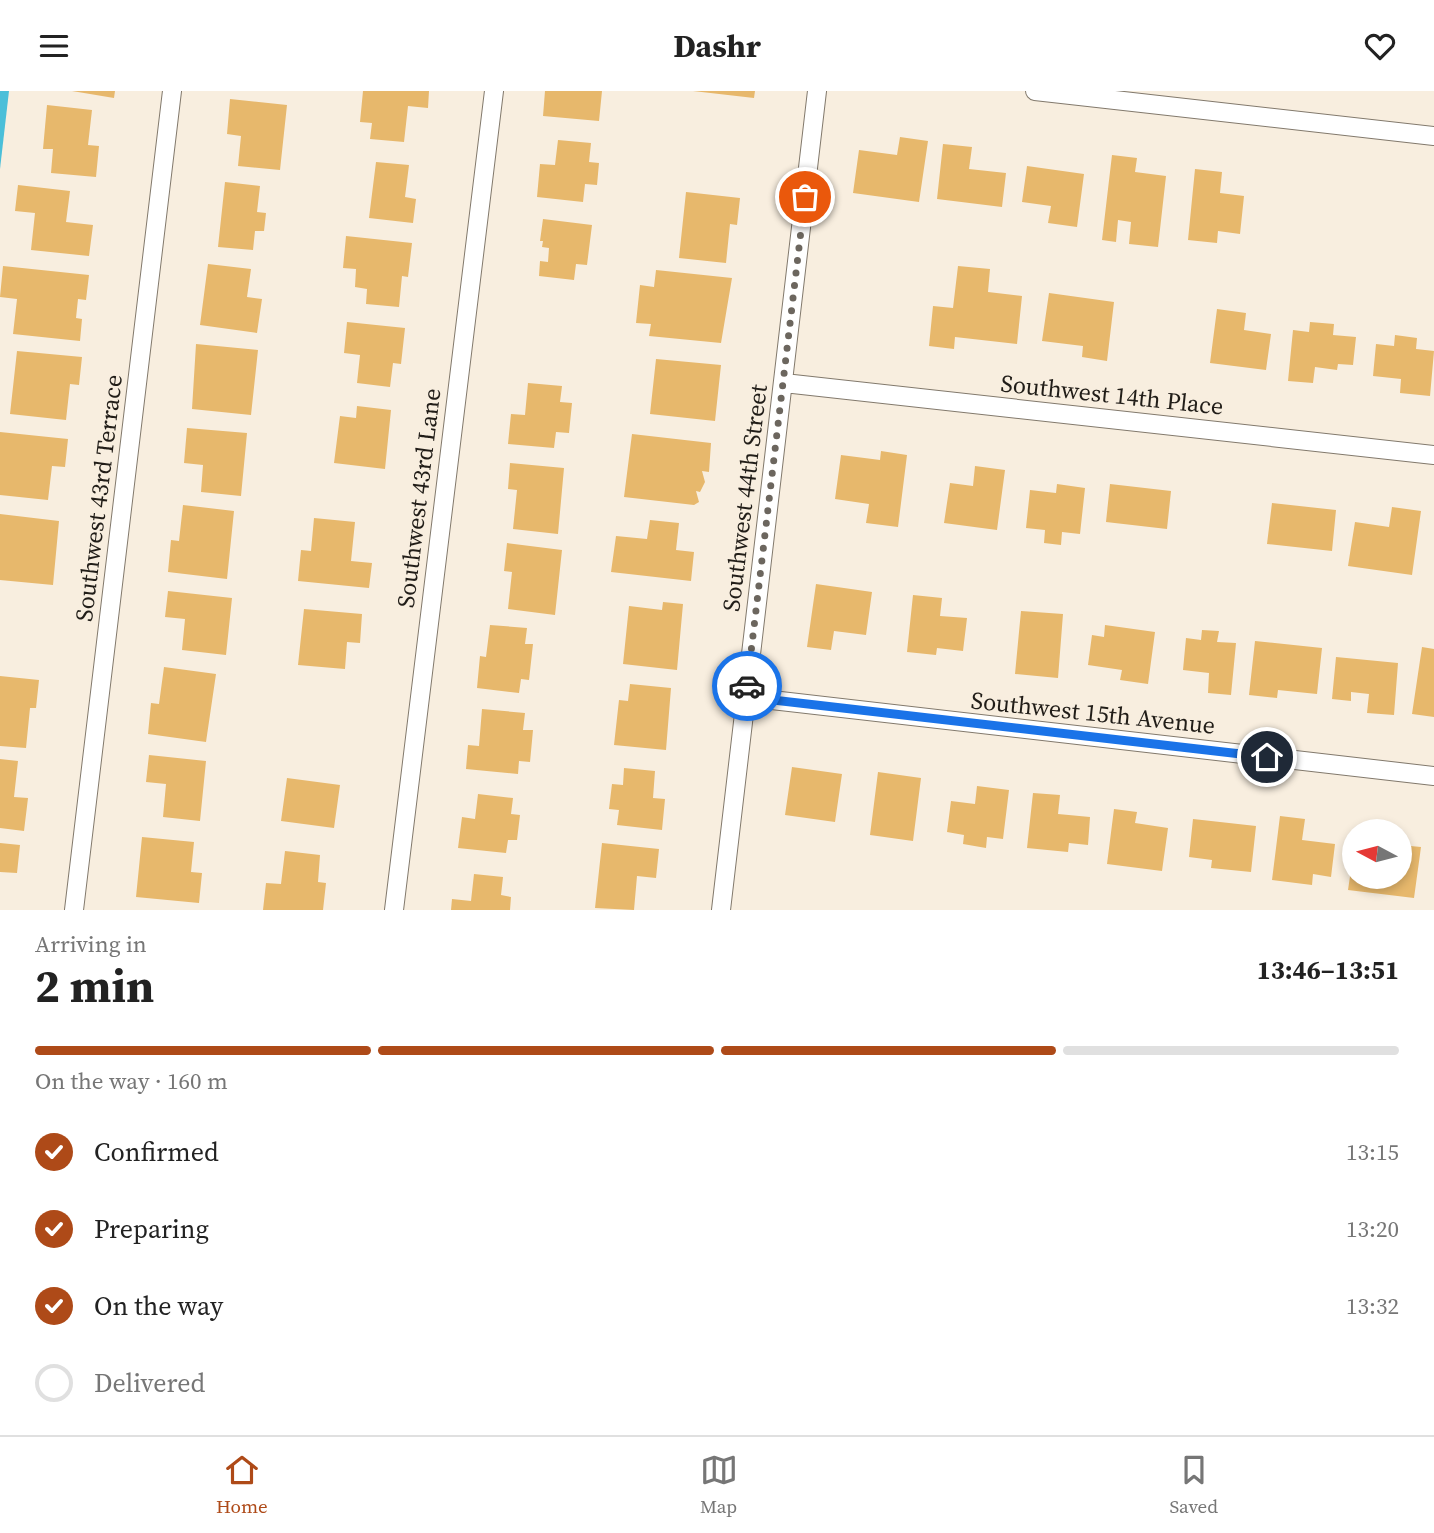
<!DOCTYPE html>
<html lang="en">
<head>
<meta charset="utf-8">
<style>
	body { margin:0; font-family:"Source Serif 4",serif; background:#f6f6f6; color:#222; height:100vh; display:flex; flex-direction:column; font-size:26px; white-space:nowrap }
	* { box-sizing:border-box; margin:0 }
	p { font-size:23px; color:#767676 }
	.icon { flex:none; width:38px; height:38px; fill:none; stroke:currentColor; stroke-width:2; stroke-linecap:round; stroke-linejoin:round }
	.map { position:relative; height:819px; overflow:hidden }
	.sheet { display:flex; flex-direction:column; background:#fff; flex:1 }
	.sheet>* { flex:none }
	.needle { width:46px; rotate:277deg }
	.controls { position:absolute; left:1342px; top:728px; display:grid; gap:14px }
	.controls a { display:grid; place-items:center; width:70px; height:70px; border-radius:50%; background:#fff; box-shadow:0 4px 10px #0003; font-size:35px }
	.pin { position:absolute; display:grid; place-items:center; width:60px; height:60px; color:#fff; margin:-30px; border:4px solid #fff; border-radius:50%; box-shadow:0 2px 7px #0007 }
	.courier { position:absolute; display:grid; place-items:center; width:70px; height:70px; margin:-35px; border:5px solid #1a73e8; border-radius:50%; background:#fff; color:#222; box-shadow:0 2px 9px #0007 }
	.overview em { font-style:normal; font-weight:700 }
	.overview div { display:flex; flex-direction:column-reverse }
	.overview { display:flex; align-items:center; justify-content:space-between; height:119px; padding:0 35px }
	h1 { font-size:46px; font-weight:700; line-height:52px }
	.bar { display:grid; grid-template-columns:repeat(4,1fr); gap:10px 7px; align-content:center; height:84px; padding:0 35px }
	.bar i { height:9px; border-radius:5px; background:#e0e0e0 }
	.bar .on { background:#ae4a18 }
	.bar p { grid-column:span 4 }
	ol { padding:0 35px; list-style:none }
	li { display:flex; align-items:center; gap:21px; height:77px }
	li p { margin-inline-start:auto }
	li .icon { padding:7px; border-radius:50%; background:#ae4a18; color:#fff; stroke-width:4 }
	li:last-child { color:#767676 }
	li i { width:38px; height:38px; border:4px solid #e0e0e0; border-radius:50% }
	header { display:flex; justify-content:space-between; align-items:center; height:91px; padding:0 35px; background:#fff; font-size:32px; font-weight:700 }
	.tabs { display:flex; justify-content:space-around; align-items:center; height:98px; border-top:2px solid #e0e0e0; background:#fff; font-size:19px; color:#767676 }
	.tabs a { display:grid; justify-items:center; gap:4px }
	.tabs .on { color:#ae4a18 }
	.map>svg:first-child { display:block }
	.water { fill:#4bbfd9 }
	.building { fill:#e7b86c }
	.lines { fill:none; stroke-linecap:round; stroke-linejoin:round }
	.minor-casing { stroke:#82796c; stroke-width:20 }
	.minor { stroke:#fff; stroke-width:18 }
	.done { stroke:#6c665e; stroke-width:7; stroke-dasharray:0 12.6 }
	.route { stroke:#1a73e8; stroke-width:9 }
	.labels { text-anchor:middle; stroke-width:6; stroke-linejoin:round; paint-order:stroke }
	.street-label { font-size:24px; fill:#211d18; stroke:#f8eedf }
</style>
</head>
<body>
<header><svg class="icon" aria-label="menu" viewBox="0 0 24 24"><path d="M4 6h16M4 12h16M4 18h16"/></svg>Dashr<svg class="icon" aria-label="heart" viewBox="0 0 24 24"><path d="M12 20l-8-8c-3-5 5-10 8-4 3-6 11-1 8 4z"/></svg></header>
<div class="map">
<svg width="1434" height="819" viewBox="0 0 1434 819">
	<rect width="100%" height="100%" fill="#f8eedf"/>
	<!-- water -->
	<path class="water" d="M0,0h9l-9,78z"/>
	<!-- building -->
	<path class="building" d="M72,0h43l-1,7z
		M363,0h66l-1,17 -20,-2 -4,36 -34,-3 2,-16 -12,-1z
		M545,0h57l-3,30 -56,-5z
		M693,0h62l-1,7z
		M230,8l57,6 -7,65 -42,-4 3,-30 -14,-2z
		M47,14l45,5 -4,35 11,1 -3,31 -45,-4 2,-24h-10z
		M900,46l28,4 -9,61 -66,-9 6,-43 38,5z
		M558,49l33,3 -2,19 10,1 -2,22 -12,-1 -2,18 -46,-5 3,-33 15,1z
		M943,53l29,3 -3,22 37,4 -4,34 -65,-8z
		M1112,64l25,3 -2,14 31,4 -8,71 -29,-3 2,-22 -13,-2 -2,22 -14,-2z
		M376,71l33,3 -4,32 11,2 -3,24 -44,-5z
		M1027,75l57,8 -7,53 -29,-4 3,-17 -29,-4z
		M1195,78l27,3 -2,21 24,3 -4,38 -22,-3 -1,12 -29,-3z
		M225,91l35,4 -3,26 9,1 -2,18h-9l-2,19 -35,-3z
		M18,94l52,6 -4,31 27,3 -4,31 -58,-6 4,-37 -20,-2z
		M686,101l54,6 -3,27 -7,-1 -4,39 -47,-5z
		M543,128l49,6 -5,40 -11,-1 -2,16 -35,-4 1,-15 8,1 1,-14 -7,-1 1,-6h-3z
		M346,145l66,7 -4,34 -6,-1 -3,31 -33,-3 1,-15 -12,-2 1,-18 -13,-1z
		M208,173l43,5 -4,28 15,2 -5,34 -57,-8z
		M3,175l86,9 -3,25 -8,-1 -2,19 6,1 -2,22 -67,-7 4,-35 -17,-2z
		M958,175l32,3 -2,23 34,4 -5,48 -62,-7 -1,12 -25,-3 4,-40 20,2z
		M656,179l76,8 -11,65 -72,-7 2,-12 -15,-1 4,-38 14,2z
		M1049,202l65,9 -7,59 -25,-4 1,-11 -41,-5z
		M1217,218l29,4 -2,17 27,4 -5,36 -56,-7z
		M347,231l58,6 -4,36 -8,-1 -3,24 -33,-4 3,-28 -16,-2z
		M1310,231l24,2 -1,11 23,2 -3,28 -15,-1 -1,6 -22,-3 -2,16 -25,-2 5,-51 16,2z
		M1395,244l22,3 -1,11 18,2 -4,45 -30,-3 1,-14 -28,-3 3,-32 18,2z
		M196,253l62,6 -7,65 -59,-6z
		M17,260l65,6 -3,28 -9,-1 -4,36 -56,-6z
		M656,268l65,6 -6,56 -65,-7z
		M528,292l34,3 -2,16 12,1 -3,30 -13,-1 -2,16 -46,-4 3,-30 14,1z
		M357,315l34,4 -6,59 -51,-6 6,-47 16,2z
		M187,337l60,5 -6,63 -40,-4 2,-27 -19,-2z
		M0,341l68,7 -3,28 -13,-1 -4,34 -48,-5z
		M632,343l79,9 -2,29 -7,-1 3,11 -5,10 -4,-1 3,11 -5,3 -70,-8z
		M881,360l26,4 -9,72 -32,-4 3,-19 -34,-5 6,-44 39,5z
		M510,372l54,5 -6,66 -45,-5 4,-39 -9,-1z
		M975,375l30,4 -8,60 -53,-7 6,-40 23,3z
		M1057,393l28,4 -5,46 -18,-2 -1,13 -17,-2 1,-13 -19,-2 4,-38 26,3z
		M1110,393l61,7 -4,38 -61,-7z
		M1272,412l64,7 -4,41 -65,-7z
		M183,414l51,6 -7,68 -59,-7 3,-32 8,1z
		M1392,416l29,4 -9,64 -64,-9 7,-44 34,5z
		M0,423l59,7 -6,64 -53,-5z
		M314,427l41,4 -4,39 21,2 -3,25 -71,-7 3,-31 10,1z
		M650,429l29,3 -3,27 18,2 -3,29 -80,-9 5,-36 31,3z
		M507,452l55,7 -7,65 -47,-6 4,-37 -8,-1z
		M816,493l56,8 -6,43 -32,-4 -3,19 -24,-3z
		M168,500l64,7 -6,57 -44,-5 3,-31 -20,-2z
		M913,504l29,3 -2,18 27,2 -4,33 -26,-3 -1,7 -29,-3z
		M663,511l20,2 -6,66 -54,-6 6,-58 33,4z
		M304,518l58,5 -2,29 -13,-1 -2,27 -47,-4z
		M1021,520l42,3 -5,64 -43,-4z
		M490,534l37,3 -2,16h8l-4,36 -8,-1 -2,14 -42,-5 3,-32 6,1z
		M1105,534l50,7 -7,52 -28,-4 2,-10 -34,-5 4,-30 12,2z
		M1202,539l17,1 -2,11 19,1 -5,52 -23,-2 1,-20 -26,-3 3,-32 15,2z
		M1255,550l67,7 -5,46 -39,-4 -1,8 -28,-3z
		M1422,556l12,2v68l-22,-3z
		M1336,566l62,6 -4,52 -27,-2 2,-19 -18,-2v9l-19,-2z
		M164,576l52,7 -10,68 -58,-8 3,-31 8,1z
		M0,585l39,4 -3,28h-6l-4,40 -26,-2z
		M630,593l41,4 -5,62 -52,-5 5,-45 9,1z
		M482,618l43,4 -2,17h10l-3,32 -11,-1 -1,13 -52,-5 2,-24 11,1z
		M149,664l57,6 -6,60 -37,-4 3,-33 -20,-2z
		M0,668l18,2 -4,36 14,1 -4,33 -24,-3z
		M792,676l50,7 -7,48 -50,-7z
		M624,677l31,3 -2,27 12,1 -3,31 -45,-5 2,-15 -10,-1 3,-25 11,1z
		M878,681l43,6 -8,63 -43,-6z
		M287,687l53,7 -6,43 -53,-7z
		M977,695l32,4 -6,49 -16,-2 -1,11 -23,-4 1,-9 -17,-3 4,-31 24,3z
		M1033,702l27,2 -2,19 32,3 -2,28 -19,-2 -1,9 -41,-4z
		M478,703l35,4 -2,16 9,1 -3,25h-9l-2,13 -48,-5 4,-31 13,2z
		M1114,718l23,3 -2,11 33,5 -6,43 -55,-7z
		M1280,725l25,3 -3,21 33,4 -4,33 -18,-3 -1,11 -40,-5z
		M1193,728l63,7 -5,46 -40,-4 1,-8 -23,-3z
		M142,746l52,5 -3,30 11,1 -3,30 -63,-6z
		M0,752l20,2 -3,28 -17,-1z
		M602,752l57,6 -3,29 -19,-2 -3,34 -39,-2z
		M1400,754l21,2 -7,51 -66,-8 5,-34 1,21h46z
		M285,760l35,4 -2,27 8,1 -3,27h-60l3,-27 15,1z
		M474,783l29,3 -2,18 10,2 -1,13h-59l1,-11 19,2z"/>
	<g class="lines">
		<defs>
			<path id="minor" d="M1035,0l399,45
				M784,292l650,72
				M746,606l688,79
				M74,819l98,-819
				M394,819l100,-819
				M721,819l96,-819"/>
		</defs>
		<!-- minor casing -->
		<use href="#minor" class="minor-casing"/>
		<!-- minor -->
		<use href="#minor" class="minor"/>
	</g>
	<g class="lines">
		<!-- done -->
		<path class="done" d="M747,595l58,-489"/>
		<!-- route -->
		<path class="route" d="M747,595l-1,11 521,60"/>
	</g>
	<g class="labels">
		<!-- street labels -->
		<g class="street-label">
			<text transform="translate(1112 304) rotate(6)" y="8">Southwest 14th Place</text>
			<text transform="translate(99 407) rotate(-83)" y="8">Southwest 43rd Terrace</text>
			<text transform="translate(419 407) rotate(-83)" y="8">Southwest 43rd Lane</text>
			<text transform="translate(745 407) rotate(-83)" y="8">Southwest 44th Street</text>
			<text transform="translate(1093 622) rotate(6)" y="8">Southwest 15th Avenue</text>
		</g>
	</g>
</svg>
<div class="controls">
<a><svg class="needle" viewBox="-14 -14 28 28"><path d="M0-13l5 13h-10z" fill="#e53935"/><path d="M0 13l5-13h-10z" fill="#767676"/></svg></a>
</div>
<div class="pin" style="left:805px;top:106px;background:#ea580c"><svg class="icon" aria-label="bag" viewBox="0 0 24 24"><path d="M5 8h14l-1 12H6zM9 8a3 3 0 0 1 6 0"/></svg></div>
<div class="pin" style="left:1267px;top:666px;background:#1f2937"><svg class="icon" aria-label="home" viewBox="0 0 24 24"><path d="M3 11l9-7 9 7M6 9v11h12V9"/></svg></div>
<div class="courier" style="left:747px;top:595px"><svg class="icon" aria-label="car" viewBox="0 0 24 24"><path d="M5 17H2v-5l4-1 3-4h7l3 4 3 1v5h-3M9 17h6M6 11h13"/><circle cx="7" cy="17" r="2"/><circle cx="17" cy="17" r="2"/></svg></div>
</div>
<section class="sheet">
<div class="overview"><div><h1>2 min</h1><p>Arriving in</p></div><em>13:46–13:51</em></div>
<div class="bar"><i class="on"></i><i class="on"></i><i class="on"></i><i></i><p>On the way · 160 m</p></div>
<ol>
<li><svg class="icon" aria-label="check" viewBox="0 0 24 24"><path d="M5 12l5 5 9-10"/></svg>Confirmed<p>13:15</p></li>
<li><svg class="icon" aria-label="check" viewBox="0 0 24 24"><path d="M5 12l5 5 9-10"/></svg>Preparing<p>13:20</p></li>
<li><svg class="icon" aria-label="check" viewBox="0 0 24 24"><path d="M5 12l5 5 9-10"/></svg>On the way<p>13:32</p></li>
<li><i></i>Delivered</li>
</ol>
</section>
<nav class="tabs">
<a class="on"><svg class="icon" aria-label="home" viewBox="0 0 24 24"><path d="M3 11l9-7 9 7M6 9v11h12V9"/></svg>Home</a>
<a><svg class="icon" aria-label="map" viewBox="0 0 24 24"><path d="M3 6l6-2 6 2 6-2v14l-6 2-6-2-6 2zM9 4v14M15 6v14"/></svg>Map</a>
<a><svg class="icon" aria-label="saved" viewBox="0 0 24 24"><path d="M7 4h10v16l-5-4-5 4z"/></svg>Saved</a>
</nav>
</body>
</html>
